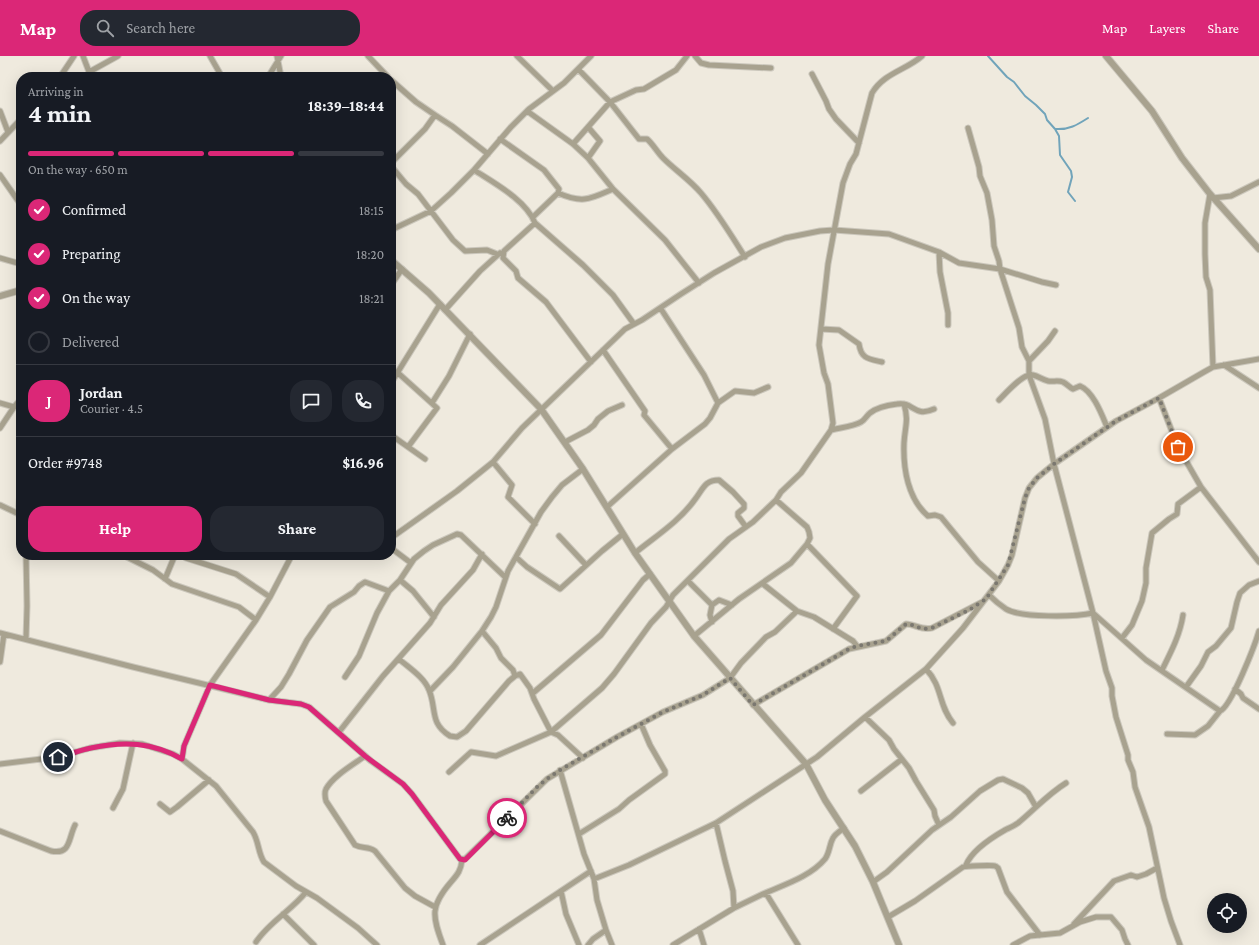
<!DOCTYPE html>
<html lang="en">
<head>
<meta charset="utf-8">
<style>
	body { margin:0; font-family:"Crimson Pro",serif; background:#242831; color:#f1f3f6; height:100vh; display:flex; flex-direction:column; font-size:15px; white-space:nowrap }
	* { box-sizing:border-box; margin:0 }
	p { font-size:13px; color:#9ea1a6 }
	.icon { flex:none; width:22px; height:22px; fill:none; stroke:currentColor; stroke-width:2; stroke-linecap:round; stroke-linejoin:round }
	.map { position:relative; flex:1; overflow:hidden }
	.details { position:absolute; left:16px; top:16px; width:380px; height:488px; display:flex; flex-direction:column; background:#171b24; border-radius:16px; box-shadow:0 4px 16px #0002 }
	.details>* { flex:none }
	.controls { position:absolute; left:1207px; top:837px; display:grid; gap:8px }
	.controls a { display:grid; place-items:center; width:40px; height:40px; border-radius:50%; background:#171b24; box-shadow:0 4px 16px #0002; font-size:20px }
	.pin { position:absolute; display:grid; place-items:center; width:34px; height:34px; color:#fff; margin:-17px; border:2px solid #fff; border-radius:50%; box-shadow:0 1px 4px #0007 }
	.courier { position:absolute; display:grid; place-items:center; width:40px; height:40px; margin:-20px; border:3px solid #db2777; border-radius:50%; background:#fff; color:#222; box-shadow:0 1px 5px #0007 }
	.summary em { font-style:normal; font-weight:700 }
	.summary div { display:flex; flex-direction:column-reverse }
	.summary { display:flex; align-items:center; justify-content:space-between; height:68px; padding:0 12px }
	h1 { font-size:26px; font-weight:700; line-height:30px }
	.bar { display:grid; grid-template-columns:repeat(4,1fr); gap:6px 4px; align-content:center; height:48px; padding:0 12px }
	.bar i { height:5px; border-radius:3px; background:#363941 }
	.bar .on { background:#db2777 }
	.bar p { grid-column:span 4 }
	.line { display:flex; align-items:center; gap:10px; padding:0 12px; border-top:1px solid #363941 }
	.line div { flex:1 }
	.round { display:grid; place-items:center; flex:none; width:42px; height:42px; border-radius:16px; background:#242831 }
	ol { padding:0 12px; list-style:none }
	li { display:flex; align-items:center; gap:12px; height:44px }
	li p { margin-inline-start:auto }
	li .icon { padding:4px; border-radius:50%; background:#db2777; color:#fff; stroke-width:4 }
	li:last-child { color:#9ea1a6 }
	li i { width:22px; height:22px; border:2px solid #363941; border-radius:50% }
	.action { display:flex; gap:8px; margin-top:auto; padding:8px 12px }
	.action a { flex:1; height:46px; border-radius:16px; background:#db2777; color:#fff; font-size:16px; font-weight:700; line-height:46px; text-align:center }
	.action a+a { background:#242831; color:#f1f3f6 }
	header { display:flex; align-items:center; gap:24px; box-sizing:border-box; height:56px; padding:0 20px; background:#db2777; color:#fff }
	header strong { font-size:19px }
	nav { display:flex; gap:22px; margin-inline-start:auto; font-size:14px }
	.search { width:280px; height:36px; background:#242831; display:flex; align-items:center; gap:10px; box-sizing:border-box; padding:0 14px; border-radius:16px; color:#9ea1a6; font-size:15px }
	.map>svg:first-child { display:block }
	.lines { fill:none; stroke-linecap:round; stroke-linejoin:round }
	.stream { stroke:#71a4ba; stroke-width:2 }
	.minor-casing { stroke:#cbc7bc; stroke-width:7 }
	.tertiary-casing { stroke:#cbc7bc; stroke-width:8 }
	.minor { stroke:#a8a28f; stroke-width:5 }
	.tertiary { stroke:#a8a28f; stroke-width:6 }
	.done { stroke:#7b7870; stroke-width:4; stroke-dasharray:0 7.2 }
	.route { stroke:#db2777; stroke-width:5 }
</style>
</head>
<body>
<header>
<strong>Map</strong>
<div class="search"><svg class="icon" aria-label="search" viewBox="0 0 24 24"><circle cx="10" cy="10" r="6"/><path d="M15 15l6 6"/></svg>Search here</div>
<nav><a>Map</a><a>Layers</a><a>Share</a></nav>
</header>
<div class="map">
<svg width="1259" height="889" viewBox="0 0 1259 889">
	<rect width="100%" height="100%" fill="#efeade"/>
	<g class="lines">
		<!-- stream -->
		<path class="stream" d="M988,0l19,21 7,5 11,14 11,9 9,9 2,6 8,9 4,7 1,19 11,16 1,6 -4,15 7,9
			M1055,73c14,1 22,-4 33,-11"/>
		<defs>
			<path id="minor" d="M83,0l8,21
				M210,0l12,21
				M277,0l4,21
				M368,0l20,21
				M517,0l36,35
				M695,0l6,7 8,2 62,3
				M578,13l32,33 29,37h8c6,5 10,13 16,19 12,12 27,22 38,35 17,20 30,42 44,64
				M89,16l29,-16
				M812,18l14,27 3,8 7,10 23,24
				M60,21l14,-21
				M268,21l13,-21
				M391,24l25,22 19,13 17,11 36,28
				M0,55l8,21
				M527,55l46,33 15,14 25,31 52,51 34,43
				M968,72l11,39 1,9 7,17 5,27 2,26 5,15 1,8 19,59 3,19 7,14v14l16,44 9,45 39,149 13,58 6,17v8l4,21 12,38v5l5,12 2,15 14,40 15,71 7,23 9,24
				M500,83l44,31 15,19 -1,4 -25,24
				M0,85l21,-22
				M573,88l37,-42 26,-12 8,-1 32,-19 11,-14
				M588,102l12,-17 -12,-14
				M391,107l34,-34 10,-14
				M391,110l15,18 12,10 35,46 12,11 22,-1 10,4
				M474,114c20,13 52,30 61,53l48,42 30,30 21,29
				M0,119l21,30
				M558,137c25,11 32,6 55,-4
				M1210,138l-5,29v31l1,23 4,13 3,77
				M1213,142l18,-2 28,-14
				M535,167l-31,28 -1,7 13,13 2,7 28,24 45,60
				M391,174l40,-19 20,-18 23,-23 37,-43 18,-18 35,-26 27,-27
				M939,196l1,20 8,41v12
				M0,202l21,6
				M391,229l11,-16
				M445,254l35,-39 20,-18
				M821,273l18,1 20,14c2,15 10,15 23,18
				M603,294l42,61 -1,4 28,34
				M1029,305l19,-20 7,-10
				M1224,309l35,23
				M397,316l40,36 -29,39
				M391,327l49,-79
				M1159,342l19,49 23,40 58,75
				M999,344c7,-7 24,-27 34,-25 5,1 10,5 15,6 5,1 10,-1 15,1 4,2 6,5 10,7l7,-3c13,5 22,29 27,41
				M0,347l14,4
				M432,347l17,-27 21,-42
				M718,347l17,-12 19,2 14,-6
				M904,348c5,17 1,22 0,39 -1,26 4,56 24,73l7,-1 6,2 37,45 21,19
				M0,372l14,-21 7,-8
				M831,374c8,-2 24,-4 30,-8 4,-2 6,-7 9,-9 6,-5 19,-8 27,-9 16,-3 17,14 37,5
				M391,379l34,24
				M565,386l23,-12 6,-5 4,-6 10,-8 14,-6
				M493,406l19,23 -4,12 27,27
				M21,418l-2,32 2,16
				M0,449l21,10
				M607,451l65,-58 33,-25 5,-6 8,-15 -14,-28 -43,-66
				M559,480l27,29
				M391,482l66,-47 36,-29 29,-34 103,-99 17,-9 39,-26 33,-21 47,-26 24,-9 35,-7 14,-1 55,4 50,18 20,11 41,6 42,13 14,3
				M807,488l50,52 -24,33
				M391,492l20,15
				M635,497c21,-17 45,-32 61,-55 7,-9 9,-18 23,-18l14,12 11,12v4l-6,5v3l8,11
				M26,499l1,51 -1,33
				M123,499l30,15 19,14 67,23 17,13
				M181,499l5,3 50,16 34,23
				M516,501l11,10 33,22 42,-38 21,-17
				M165,523l10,-24
				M400,524l13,11 21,26
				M688,525l24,24
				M763,528l34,27 17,6 39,24 4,5
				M989,539c5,5 11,10 17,14 15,9 69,8 87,4
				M1093,557l53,47 74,51c11,-4 35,-66 39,-80
				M712,566l-2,-7 2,-10 7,-5 13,5
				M482,575l14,17 5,10 12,12 2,6
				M0,577l133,34 136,33 32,4 8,3 62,54 32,23 9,10 48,65h5l82,-80 70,-42 46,-25 40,-17 27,-17 11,-15 25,-26 9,-5 22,-21
				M694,580l45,-37 52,-36 16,-19 3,-6 -1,-6 -2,-5 -31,-27
				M1122,582l10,-13 10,-24 4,-18v-15l6,-35 17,-14 8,-5 1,-10 23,-17
				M399,603c10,9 25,18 30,31 8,19 0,33 21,46l7,1 9,-6 43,-50 6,-5 5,-2 10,14 4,11 17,33 51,-44 12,-14 37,-51 15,-16 7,-12 56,-56 24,-17 23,-22 5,-8 20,-19 30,-43 2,-7 -5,-39 -4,-11 -5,-28 9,-81 15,-81 7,-19 6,-10 16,-61c12,-20 34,-23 50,-37
				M0,606l4,-28
				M926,613c17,18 12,36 27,54
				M1162,614c9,-18 18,-35 21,-55
				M345,621l14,-21 18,-43 12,-22 11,-11 14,-21 10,-8 9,-6 24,-11 4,1 44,42
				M1186,631l15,-21 7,-14 8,-6 15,-18 6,-26 3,-9 9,-8 10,-4
				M1235,633l6,5 2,4 16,11
				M430,635l23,-24 29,-36 9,-14 5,-10 12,-36 33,-59 11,-15 10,-12 21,-16
				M533,637l68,-58 42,-55 7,-6
				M269,644l12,-13 8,-13 18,-34 23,-33 24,-15 5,-6 6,-4 24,9
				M753,649l96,-56 37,-8 20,-17c9,0 16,7 26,4l50,-26
				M865,661l24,23 5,9 15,19 7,13 18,29 1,6 4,9
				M339,676l44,-56 47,-53 11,-18 32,-35 9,-16
				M1167,678l28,1 13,-9 12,-15
				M365,700c-11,8 -32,20 -39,33 -2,4 -1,8 0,12l29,44c7,4 13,1 20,6l30,37 10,8 20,11
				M182,703l2,-13 26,-61 46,-65 14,-23 22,-42
				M0,708l58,-7 32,-9 30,-5 22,1 31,10 9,5 34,27 37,46c6,10 5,21 11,30l32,24 21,12 41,30 19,17
				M560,714l24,84 10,25 3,21 9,30 6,15
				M449,716l22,-20 25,4 55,-24 7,3 25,23
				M861,735l41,-32
				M160,748l10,8 7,-5 32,-27
				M113,752l10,-19 10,-46
				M0,775l51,20c20,4 17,-12 24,-26
				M579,778l40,-25 10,-9 36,-26v-3l-15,-26 -9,-21
				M966,809c6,-15 25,-27 39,-35 4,-2 9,-4 13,-7 16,-13 30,-29 48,-40
				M594,823l35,-14 87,-42 101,-66 48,-40 61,-48 37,-41 36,-47 9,-16 4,-10 13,-57 4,-10 8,-10 17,-14 62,-43 43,-23 45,-26 9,-5 46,-8
				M873,826l14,-10 45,-42 19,-13 29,-26 18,-11 5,-1 19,9 6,5 8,14
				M561,835l5,23 13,31
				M763,838c20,-9 47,-17 62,-35 5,-7 4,-14 8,-21 2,-4 7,-7 11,-10
				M734,852l29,-14 4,1 31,50
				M283,858l31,31
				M888,861l27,-16 48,-34c2,-1 30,-2 32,-1 1,0 2,1 3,2l9,24 33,43
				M1074,868l40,-43 17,-6 6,2 9,-3 11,-6
				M699,873l5,16
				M256,886c13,-20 36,-32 50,-50
				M443,889c-11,-29 -13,-39 8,-63 7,-8 10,-12 11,-22
				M480,889l111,-74
				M588,889l5,-6 13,-9
				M673,889l61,-37 -1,-17 -8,-30 -9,-38
				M1013,889l17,-9 30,-3 20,-11 16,-5h15l11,13 3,9 3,6"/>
			<path id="tertiary" d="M1106,0l46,55 30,47 28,36 49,55
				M391,204l38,33 112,116 42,60 52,84 59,83 112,128 19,36 30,46 18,36 26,63
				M0,240l21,-6"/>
		</defs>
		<!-- minor casing -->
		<use href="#minor" class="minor-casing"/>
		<!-- tertiary casing -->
		<use href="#tertiary" class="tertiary-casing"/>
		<!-- minor -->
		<use href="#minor" class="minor"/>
		<!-- tertiary -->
		<use href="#tertiary" class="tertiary"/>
	</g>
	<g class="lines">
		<!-- done -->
		<path class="done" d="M507,762l31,-32 9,-7 13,-9 57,-33 46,-25 40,-17 27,-17 23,27 96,-56 8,-3 29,-5 20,-17h3l14,5 9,-1 37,-18 17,-11 22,-34 17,-67 4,-10 8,-10 17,-14 62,-43 43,-23 19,49"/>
		<!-- route -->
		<path class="route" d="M58,701c11,-2 22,-7 33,-9 33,-7 61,-6 91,11l2,-13 26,-61 59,15 32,4 8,3 56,49 38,28 9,10 48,65 5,1 42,-42"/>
	</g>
</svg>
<div class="controls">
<a><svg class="icon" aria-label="locate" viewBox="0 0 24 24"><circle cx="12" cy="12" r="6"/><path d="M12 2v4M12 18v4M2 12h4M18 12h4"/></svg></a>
</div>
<div class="pin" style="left:1178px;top:391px;background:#ea580c"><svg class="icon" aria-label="bag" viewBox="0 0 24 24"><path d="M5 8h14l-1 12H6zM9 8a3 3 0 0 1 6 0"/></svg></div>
<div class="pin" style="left:58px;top:701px;background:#1f2937"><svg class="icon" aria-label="home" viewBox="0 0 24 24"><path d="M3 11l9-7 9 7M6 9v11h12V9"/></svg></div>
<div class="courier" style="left:507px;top:762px"><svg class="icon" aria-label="bike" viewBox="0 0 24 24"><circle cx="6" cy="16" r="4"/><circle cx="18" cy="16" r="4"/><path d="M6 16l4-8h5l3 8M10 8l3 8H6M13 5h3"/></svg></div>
<section class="details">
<div class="summary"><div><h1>4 min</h1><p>Arriving in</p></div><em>18:39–18:44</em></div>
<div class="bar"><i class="on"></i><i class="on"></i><i class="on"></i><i></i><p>On the way · 650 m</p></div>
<ol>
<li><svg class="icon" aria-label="check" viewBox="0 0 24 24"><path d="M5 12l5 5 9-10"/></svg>Confirmed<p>18:15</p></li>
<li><svg class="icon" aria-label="check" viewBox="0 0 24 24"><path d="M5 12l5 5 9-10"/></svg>Preparing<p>18:20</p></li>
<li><svg class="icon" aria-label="check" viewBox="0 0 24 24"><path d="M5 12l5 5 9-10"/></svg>On the way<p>18:21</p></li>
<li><i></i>Delivered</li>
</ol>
<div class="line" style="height:72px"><b class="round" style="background:#db2777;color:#fff">J</b><div><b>Jordan</b><p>Courier · 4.5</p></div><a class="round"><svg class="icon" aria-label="chat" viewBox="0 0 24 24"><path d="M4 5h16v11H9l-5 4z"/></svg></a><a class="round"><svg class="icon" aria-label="phone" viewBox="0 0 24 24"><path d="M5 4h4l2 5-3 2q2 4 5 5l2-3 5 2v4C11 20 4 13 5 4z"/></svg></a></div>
<div class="line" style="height:52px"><div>Order #9748</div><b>$16.96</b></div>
<div class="action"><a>Help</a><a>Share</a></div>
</section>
</div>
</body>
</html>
